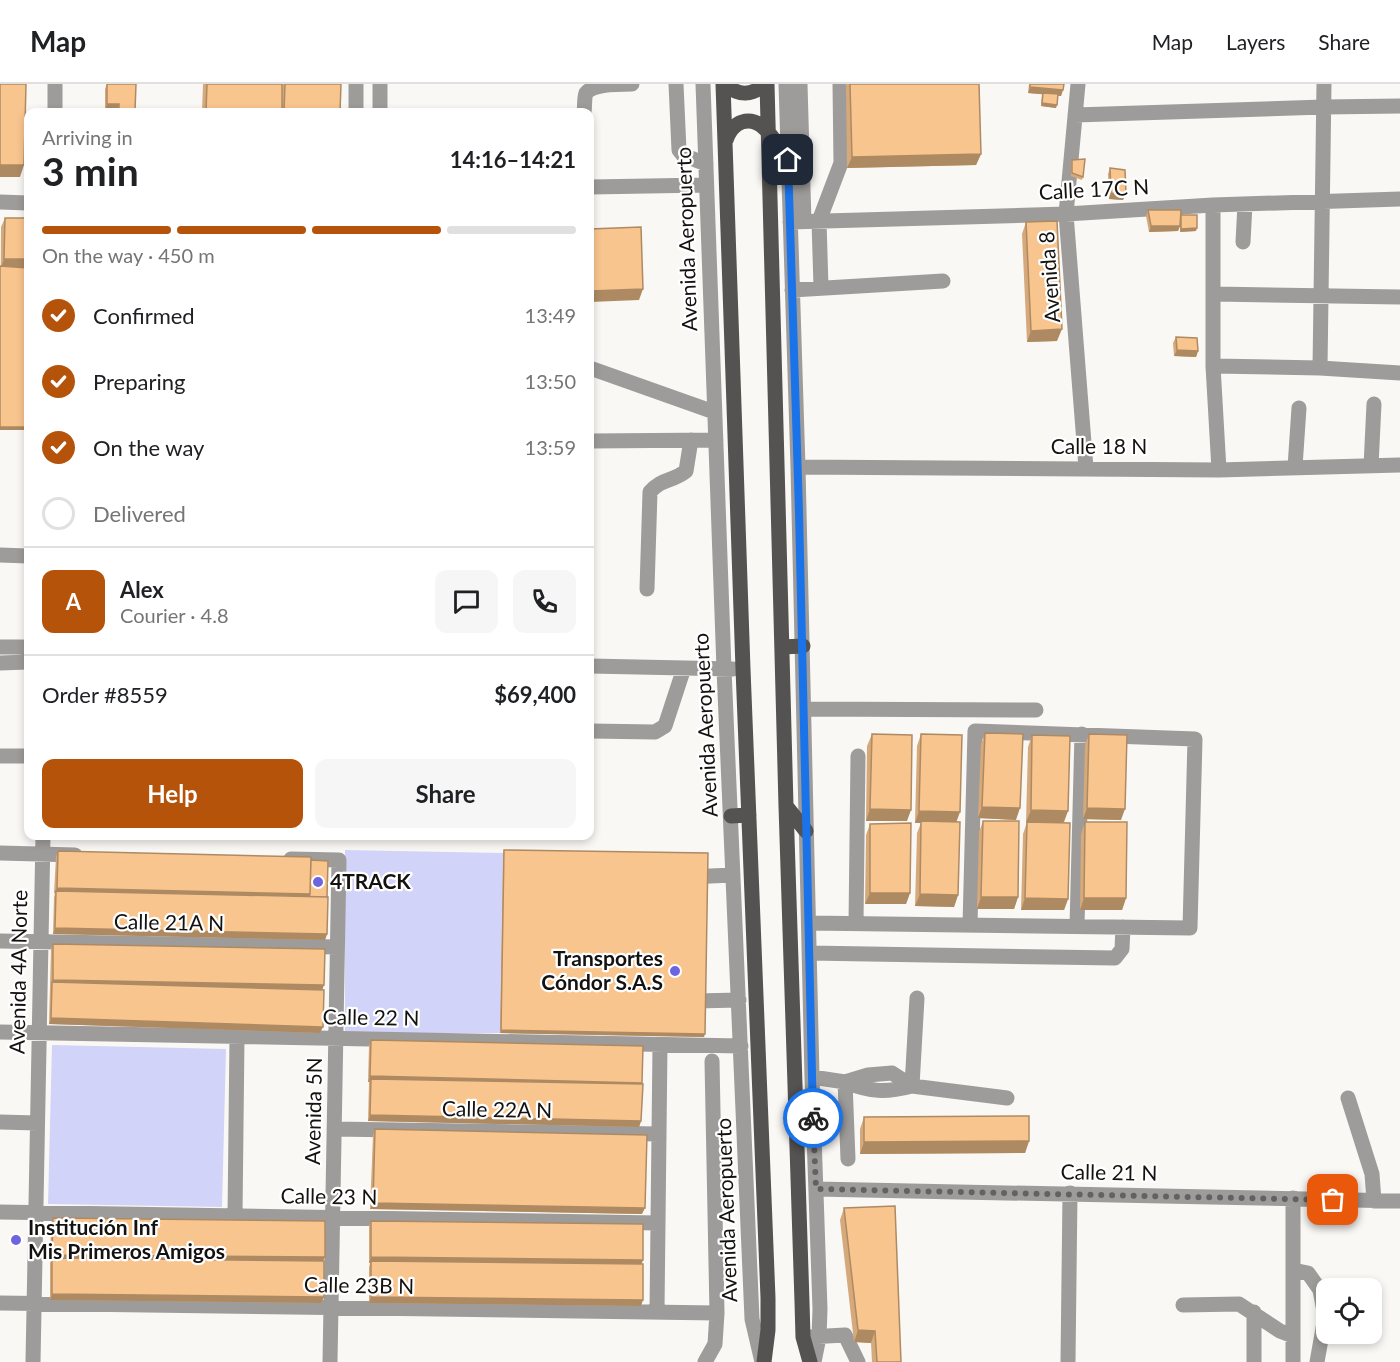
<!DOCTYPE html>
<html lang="en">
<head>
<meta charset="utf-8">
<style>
	body { margin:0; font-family:Lato,sans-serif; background:#f6f6f6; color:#202124; height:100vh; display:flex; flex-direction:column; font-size:22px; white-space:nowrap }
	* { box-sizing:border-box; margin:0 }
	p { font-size:20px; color:#757577 }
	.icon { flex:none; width:33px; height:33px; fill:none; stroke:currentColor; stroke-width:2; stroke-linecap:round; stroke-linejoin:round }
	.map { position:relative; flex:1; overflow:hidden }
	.side { position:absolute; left:24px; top:24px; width:570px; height:732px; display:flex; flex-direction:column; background:#fff; border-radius:12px; box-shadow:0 3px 9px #0003 }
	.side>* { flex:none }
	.fabs { position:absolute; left:1316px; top:1194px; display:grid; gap:12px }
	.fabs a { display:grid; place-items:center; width:66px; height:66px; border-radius:12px; background:#fff; box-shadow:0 3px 9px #0003; font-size:30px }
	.pin { position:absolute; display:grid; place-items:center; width:51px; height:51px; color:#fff; margin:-26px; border-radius:12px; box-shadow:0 3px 9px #0006 }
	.courier { position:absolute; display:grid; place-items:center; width:60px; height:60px; margin:-30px; border:4px solid #1a73e8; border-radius:50%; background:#fff; color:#222; box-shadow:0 2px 8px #0007 }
	.overview em { font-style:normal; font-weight:700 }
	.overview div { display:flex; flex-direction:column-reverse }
	.overview { display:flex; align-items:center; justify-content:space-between; height:102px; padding:0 18px }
	h1 { font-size:39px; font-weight:700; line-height:45px }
	.bar { display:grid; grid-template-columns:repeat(4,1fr); gap:9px 6px; align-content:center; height:72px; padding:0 18px }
	.bar i { height:8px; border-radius:4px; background:#e0e0e0 }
	.bar .selected { background:#b45309 }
	.bar p { grid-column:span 4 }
	.line { display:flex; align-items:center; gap:15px; padding:0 18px; border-top:2px solid #e0e0e0 }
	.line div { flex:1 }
	.round { display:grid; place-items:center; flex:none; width:63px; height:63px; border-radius:12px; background:#f6f6f6 }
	ol { padding:0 18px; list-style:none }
	li { display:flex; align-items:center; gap:18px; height:66px }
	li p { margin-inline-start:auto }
	li .icon { padding:6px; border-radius:50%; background:#b45309; color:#fff; stroke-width:4 }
	li:last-child { color:#757577 }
	li i { width:33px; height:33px; border:3px solid #e0e0e0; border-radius:50% }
	.cta { display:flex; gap:12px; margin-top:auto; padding:12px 18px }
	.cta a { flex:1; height:69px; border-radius:12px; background:#b45309; color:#fff; font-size:24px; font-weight:700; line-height:69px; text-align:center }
	.cta a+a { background:#f6f6f6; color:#202124 }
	header { display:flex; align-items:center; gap:36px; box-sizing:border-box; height:84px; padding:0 30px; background:#fff; border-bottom:2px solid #e0e0e0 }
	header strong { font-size:28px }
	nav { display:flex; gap:33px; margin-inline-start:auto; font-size:21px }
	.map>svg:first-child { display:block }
	.green { fill:#d1d3f8 }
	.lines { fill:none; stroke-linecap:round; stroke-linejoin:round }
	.minor { stroke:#9d9c9b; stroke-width:15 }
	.major { stroke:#545351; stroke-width:15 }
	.wall { fill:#d6a97a }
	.shaded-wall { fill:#ae8a63 }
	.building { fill:#f9c58e; stroke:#ae8a63; stroke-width:1.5 }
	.done { stroke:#646261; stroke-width:6; stroke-dasharray:0 10.8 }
	.route { stroke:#1a73e8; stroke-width:8 }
	.poi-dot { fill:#6d64df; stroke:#fff; stroke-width:2 }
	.labels { text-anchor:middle; stroke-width:4.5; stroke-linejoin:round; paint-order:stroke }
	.street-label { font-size:21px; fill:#131211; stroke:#fff }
	.poi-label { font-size:21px; font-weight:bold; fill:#131211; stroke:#fff; text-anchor:start }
</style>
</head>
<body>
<header>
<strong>Map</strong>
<nav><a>Map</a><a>Layers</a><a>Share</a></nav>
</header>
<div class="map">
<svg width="1400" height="1278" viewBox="0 0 1400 1278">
	<rect width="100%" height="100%" fill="#faf8f5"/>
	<!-- green -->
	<path class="green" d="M345,766l158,3 -3,180h-155z
		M52,961l174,4 -4,158 -174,-3z"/>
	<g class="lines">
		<!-- minor -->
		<path class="minor" d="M55,0v28
			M380,0v28
			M676,0l3,66 4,5 23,9
			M703,0l21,585 28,650 10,43
			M786,0l12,383 14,610 8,232 -1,28 -5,25
			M800,0l4,138
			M1078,0l-12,130 20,254
			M356,28v-28
			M584,28c1,-5 0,-14 2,-19 7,-9 33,-9 46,-9
			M1075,31l249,-8 76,-1
			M590,103l116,-2
			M0,118l28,1
			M1213,121v161l6,104
			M790,138l276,-8 147,-9 187,-6
			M1243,158l2,-38
			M821,203l-2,-66 22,-58 -1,-79
			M792,206l151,-9
			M1214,210l186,3
			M1213,282l107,2 80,5
			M590,284l124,44
			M1320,284l4,-284
			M590,357l126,-1
			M1371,382l3,-62
			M798,383l421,3 181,-5
			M1295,383l4,-59
			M0,471l28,1
			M647,505l3,-97c12,-14 22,-10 36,-21l5,-31
			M0,563h23l5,3
			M0,579l28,-1
			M590,582l143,3
			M804,625l232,1
			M590,647l65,1 10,-6 19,-58
			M0,672h28
			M0,769l75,2
			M291,775l48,1 -9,502
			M688,793l45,-2
			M809,839l381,5 5,-189 -220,-8 -5,194
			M856,840l2,-168
			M1077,842l5,-192
			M0,857l337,6
			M809,869l306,5 7,-9 1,-22
			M696,907v10l43,-1
			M0,948l741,14
			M812,993l33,5 23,-7 24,-2 20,13 95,12
			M1348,1014l24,76 2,27
			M0,1038l37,1
			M334,1045l325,5
			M848,1075l-3,-77c26,10 40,11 67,4l5,-88
			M816,1105l584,12
			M0,1128l658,11
			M235,1132l2,-180
			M1293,1186l15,3 12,17 5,27 -8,45
			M0,1219l717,10
			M1183,1221l56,-1 41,27 13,5
			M657,1227l3,-266
			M1254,1228v50
			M809,1253l36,-2 13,27
			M33,1278l10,-526
			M705,1278l10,-18 2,-31 -5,-252
			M1068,1278l2,-169
			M1293,1278v-164"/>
		<!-- major -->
		<path class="major" d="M723,0l20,585 25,629v32l-4,32
			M726,0c12,13 27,11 39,0
			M767,0l19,722 16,496 1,35 7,25
			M726,56c3,-8 7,-15 16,-18 22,-7 35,24 46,38
			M782,563l21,-1
			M786,722l20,25
			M731,732l18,-1"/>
	</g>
	<!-- wall -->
	<path class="wall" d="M107,0l28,27 67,1h-133l1,-3 35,1v-21z
		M203,0h138l-1,28h-138z
		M846,0h133l2,70 -5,11 -129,3z
		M1029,0h35l-3,12h-4l-1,12 -15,-2 1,-12 -14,-1z
		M1072,76l11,17 -1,3 -11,-4v-13z
		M1110,84l13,32 -14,-1 -1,-25z
		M1148,126l32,6 16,15 -16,1v-6l-2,5 -29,1 -3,-16z
		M5,134h23l-28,212 1,-203z
		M1026,138l31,119 -30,1 -5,-108z
		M1176,253l22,14 -2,6 -22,-1 -1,-13z
		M985,649l31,87 -38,-2 3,-74z
		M872,650l35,87h-41l1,-75z
		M921,650l35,88 2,73 -4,12 -39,-1 2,-73 4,-10h-6l2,-77z
		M1089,650l32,86 -38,-1 2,-74z
		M1032,651l32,87h-38l2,-75z
		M983,737l35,76 -4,12h-37l2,-77z
		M1027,738l41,77 -4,11h-43l2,-76z
		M1085,738l41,76 -4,12h-42l1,-76z
		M870,740l40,69 -4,11h-41l1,-69z
		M504,766l200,187 -204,-4 3,-180z
		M58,767l253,9 16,74 -2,6 -272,-6 1,-37 1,-3 -1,-1 2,-36z
		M53,860l270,46 -3,43 -271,-9 2,-75z
		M371,956l271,44 -1,37 -2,6 -271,-6 1,-39h-1l1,-36z
		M864,1033l165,24 -4,12 -165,1v-25z
		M375,1045l267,85 -272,-5 3,-74z
		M844,1124l57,154h-29l-1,-19 -17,-1 -14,-122z
		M53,1134l270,43 1,36 -3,6 -271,-3v-37l1,-3h-1l1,-36z
		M371,1137l270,43v42l-272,-3v-36l1,-4h-1v-37z"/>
	<!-- shaded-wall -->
	<path class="shaded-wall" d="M1030,3l33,3 -2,6 -33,-3z
		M1042,19l15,2 -1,3 -15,-2z
		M107,20h12l-2,6h-12z
		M981,70l-5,11 -129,3 5,-11z
		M0,81h24l-4,12h-20z
		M1111,109l15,1 -3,6 -14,-1z
		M1151,142h29l-2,5 -29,1z
		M1197,144l-1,3 -16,1 1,-3z
		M4,175h24v8h-27z
		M643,205l-4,11 -49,2v-11z
		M1062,245l-5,12 -30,1 4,-11z
		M1177,266l21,1 -2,6 -22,-1z
		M0,343h28v3h-28z
		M982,723l38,1 -4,12 -38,-2z
		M1087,724l38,1 -4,11 -38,-1z
		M870,725l41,1 -4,11h-41z
		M1031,726l37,1 -4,11h-38z
		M919,727l41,1 -4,11h-41z
		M57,804l253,6 -1,3 -253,-6 -2,2z
		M870,809h40l-4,11h-41z
		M920,810l38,1 -4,12 -39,-1z
		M981,813h37l-4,12h-37z
		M1025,814l43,1 -4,11h-43z
		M1084,814h42l-4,12h-42z
		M55,844l272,6 -2,6 -272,-6z
		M53,896l271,5 -2,6 -270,-9 -2,4z
		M51,934l272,9 -3,6 -271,-9z
		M501,946l204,4 -1,3 -204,-4z
		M370,992l272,7 -2,6 -269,-10 -2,3h-1z
		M370,1031l271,6 -2,6 -271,-6z
		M1029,1057l-4,12 -165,1 4,-12z
		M373,1119l272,5 -3,6 -272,-5z
		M52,1171l273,2 -3,6 -270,-5 -1,2h-1z
		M371,1173l272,3 -2,6 -270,-5 -1,2h-1z
		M52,1210l272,3 -3,6 -271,-3z
		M371,1213l272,3 -2,6 -272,-3z
		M858,1246l17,1 -4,12 -17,-1z"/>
	<!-- building -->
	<path class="building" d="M0,0h26l-2,81h-24z
		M107,0h29l-1,27h-3l-1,1h-2v-2h-10v-6h-12z
		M207,0h75v28h-76z
		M285,0h56l-1,28h-56z
		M850,0h129l2,70 -129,3z
		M1030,0h34l-1,6 -33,-3z
		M1043,9l15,1 -1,11 -15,-2z
		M70,25l59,1v2h-59z
		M132,27l70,1h-70z
		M1085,75l-2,18 -11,-4v-13z
		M1110,84l15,2 1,24 -15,-1z
		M1148,126h33l-1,16h-29z
		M1181,131h16v13l-16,1z
		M5,134h23v41h-24z
		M1057,137l5,108 -31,2 -5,-109z
		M641,143l2,62 -53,2v-62z
		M0,182l28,2v159h-28z
		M1176,253l21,1 1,13 -21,-1z
		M985,649l38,1 -3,74 -38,-1z
		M872,650l40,1 -1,75 -41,-1z
		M921,650l41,1 -2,77 -41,-1z
		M1089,650l38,1 -2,74 -38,-1z
		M1032,651l38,1 -2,75 -37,-1z
		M921,737l39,1 -2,73 -38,-1z
		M983,737h36l-1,76h-37z
		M1027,738l43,1 -2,76 -43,-1z
		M1085,738h42l-1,76h-42z
		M911,739l-1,70h-40v-69z
		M504,766l204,3 -3,181 -204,-4z
		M58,767l253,6 -1,37 -253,-6z
		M311,776l17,1 -1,36h-18l1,-3z
		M56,807l272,6 -1,37 -272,-6z
		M53,860l272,5 -1,36 -271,-5z
		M52,898l272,8 -1,37 -272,-9z
		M371,956l272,6 -1,37 -272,-7z
		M371,995l272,5 -2,37 -271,-6z
		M1029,1032v25l-165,1v-25z
		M375,1045l272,6 -2,73 -272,-5z
		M895,1122l6,156h-24l-2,-31 -17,-1 -14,-122z
		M53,1134l272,3v36l-273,-2z
		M371,1137l272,3v36l-272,-3z
		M52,1174l272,3v36l-272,-3z
		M371,1177l272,3v36l-272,-3z"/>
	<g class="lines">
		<!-- done -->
		<path class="done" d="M813,1034l3,71 517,11"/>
		<!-- route -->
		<path class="route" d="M788,76l11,352 14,606"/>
	</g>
	<!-- markers -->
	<g class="poi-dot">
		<circle cx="318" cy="798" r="6"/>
		<circle cx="675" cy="887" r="6"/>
		<circle cx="16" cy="1156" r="6"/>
	</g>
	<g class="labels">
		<!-- street labels -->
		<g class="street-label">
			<text transform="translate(1094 106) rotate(-3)" y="7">Calle 17C N</text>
			<text transform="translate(687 155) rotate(-92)" y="7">Avenida Aeropuerto</text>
			<text transform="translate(1050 193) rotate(-94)" y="7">Avenida 8</text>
			<text x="1099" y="370">Calle 18 N</text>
			<text transform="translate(706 641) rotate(-93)" y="7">Avenida Aeropuerto</text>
			<text transform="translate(169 839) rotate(1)" y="7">Calle 21A N</text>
			<text transform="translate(19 888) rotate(-89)" y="7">Avenida 4A Norte</text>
			<text transform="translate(371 934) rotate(1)" y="7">Calle 22 N</text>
			<text transform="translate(497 1026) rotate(1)" y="7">Calle 22A N</text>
			<text transform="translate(314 1027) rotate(-89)" y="7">Avenida 5N</text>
			<text transform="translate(1109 1089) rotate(1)" y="7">Calle 21 N</text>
			<text transform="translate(329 1113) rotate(1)" y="7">Calle 23 N</text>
			<text transform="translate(727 1126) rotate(-92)" y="7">Avenida Aeropuerto</text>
			<text transform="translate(359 1202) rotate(1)" y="7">Calle 23B N</text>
		</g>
		<!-- poi labels -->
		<g class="poi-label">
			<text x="330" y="805">4TRACK</text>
			<text x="663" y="882" text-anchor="end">Transportes<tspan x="663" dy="24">Cóndor S.A.S</tspan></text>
			<text x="28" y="1151">Institución Inf<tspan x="28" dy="24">Mis Primeros Amigos</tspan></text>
		</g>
	</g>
</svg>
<div class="fabs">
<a><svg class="icon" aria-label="locate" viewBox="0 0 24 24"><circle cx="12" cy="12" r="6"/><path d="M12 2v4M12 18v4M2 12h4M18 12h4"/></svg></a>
</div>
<div class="pin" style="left:1333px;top:1116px;background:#ea580c"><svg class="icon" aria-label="bag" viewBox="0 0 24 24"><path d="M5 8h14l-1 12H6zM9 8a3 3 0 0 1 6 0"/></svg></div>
<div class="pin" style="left:788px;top:76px;background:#1f2937"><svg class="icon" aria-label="home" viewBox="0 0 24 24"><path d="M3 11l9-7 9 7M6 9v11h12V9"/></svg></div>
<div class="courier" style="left:813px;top:1034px"><svg class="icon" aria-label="bike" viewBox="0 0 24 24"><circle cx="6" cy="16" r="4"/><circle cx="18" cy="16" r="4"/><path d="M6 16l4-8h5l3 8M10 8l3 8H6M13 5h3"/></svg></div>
<section class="side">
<div class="overview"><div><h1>3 min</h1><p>Arriving in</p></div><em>14:16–14:21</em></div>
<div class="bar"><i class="selected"></i><i class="selected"></i><i class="selected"></i><i></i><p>On the way · 450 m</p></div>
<ol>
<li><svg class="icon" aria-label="check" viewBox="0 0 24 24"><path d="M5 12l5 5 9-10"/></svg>Confirmed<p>13:49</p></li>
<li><svg class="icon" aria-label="check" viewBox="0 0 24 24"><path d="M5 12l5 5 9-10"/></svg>Preparing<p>13:50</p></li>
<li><svg class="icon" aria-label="check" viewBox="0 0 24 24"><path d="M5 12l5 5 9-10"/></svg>On the way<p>13:59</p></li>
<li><i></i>Delivered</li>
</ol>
<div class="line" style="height:108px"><b class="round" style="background:#b45309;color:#fff">A</b><div><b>Alex</b><p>Courier · 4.8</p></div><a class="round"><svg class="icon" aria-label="chat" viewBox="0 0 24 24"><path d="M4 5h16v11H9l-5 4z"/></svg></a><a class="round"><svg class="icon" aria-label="phone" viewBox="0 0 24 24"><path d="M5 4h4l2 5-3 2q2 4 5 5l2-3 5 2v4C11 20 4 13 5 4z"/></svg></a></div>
<div class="line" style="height:78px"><div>Order #8559</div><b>$69,400</b></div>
<div class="cta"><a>Help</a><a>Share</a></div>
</section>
</div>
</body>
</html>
